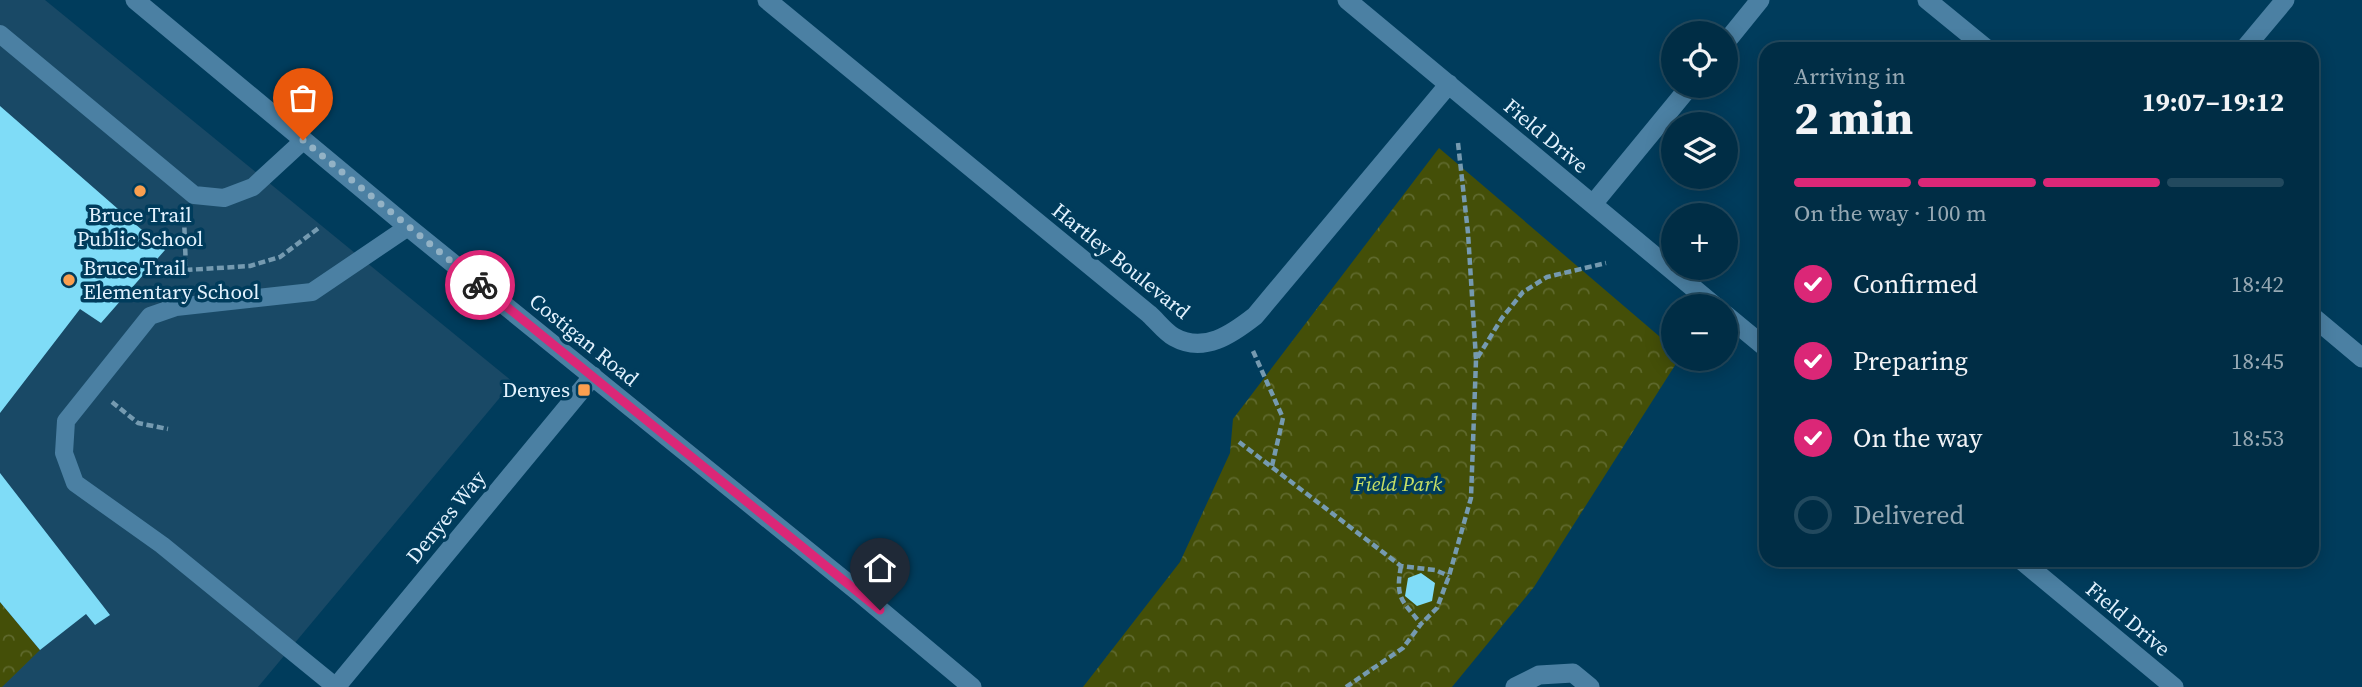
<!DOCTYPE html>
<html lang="en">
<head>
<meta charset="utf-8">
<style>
	body { margin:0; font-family:"Source Serif 4",serif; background:#0a354c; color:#f1f3f6; height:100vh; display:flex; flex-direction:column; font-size:26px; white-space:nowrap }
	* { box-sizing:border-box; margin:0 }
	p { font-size:23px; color:#95a8b3 }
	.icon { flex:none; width:38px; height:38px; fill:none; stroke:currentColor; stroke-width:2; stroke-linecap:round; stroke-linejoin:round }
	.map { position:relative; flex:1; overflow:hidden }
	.panel { position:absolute; left:1759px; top:42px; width:560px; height:525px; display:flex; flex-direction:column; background:#002d45; border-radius:21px; box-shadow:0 4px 18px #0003,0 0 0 2px #22495e }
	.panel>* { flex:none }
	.fabs { position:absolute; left:1661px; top:21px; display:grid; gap:14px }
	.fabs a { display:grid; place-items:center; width:77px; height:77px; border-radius:50%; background:#002d45; box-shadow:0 4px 18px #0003,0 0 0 2px #22495e; font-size:35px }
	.pin { position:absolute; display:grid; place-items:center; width:60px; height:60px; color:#fff; margin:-72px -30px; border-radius:50% 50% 50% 0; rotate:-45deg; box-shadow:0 0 7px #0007 }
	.pin .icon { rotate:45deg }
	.courier { position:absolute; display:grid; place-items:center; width:70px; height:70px; margin:-35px; border:5px solid #db2777; border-radius:50%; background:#fff; color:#222; box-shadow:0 2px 9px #0007 }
	.headline em { font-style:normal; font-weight:700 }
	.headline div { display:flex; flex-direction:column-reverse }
	.headline { display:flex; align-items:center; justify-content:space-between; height:119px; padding:0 35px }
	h1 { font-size:46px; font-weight:700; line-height:52px }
	.bar { display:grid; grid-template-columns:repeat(4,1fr); gap:10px 7px; align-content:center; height:84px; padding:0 35px }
	.bar i { height:9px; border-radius:5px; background:#22495e }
	.bar .selected { background:#db2777 }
	.bar p { grid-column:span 4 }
	ol { padding:0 35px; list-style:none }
	li { display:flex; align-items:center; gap:21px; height:77px }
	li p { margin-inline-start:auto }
	li .icon { padding:7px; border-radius:50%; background:#db2777; color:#fff; stroke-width:4 }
	li:last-child { color:#95a8b3 }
	li i { width:38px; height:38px; border:4px solid #22495e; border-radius:50% }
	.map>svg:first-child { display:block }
	.built { fill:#194966 }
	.park { fill:url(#park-crowns) }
	.building { fill:#7fdcf7 }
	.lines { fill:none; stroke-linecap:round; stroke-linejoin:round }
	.path { stroke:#759ab0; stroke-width:4.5; stroke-dasharray:7 3.5; stroke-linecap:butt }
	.service { stroke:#4b80a3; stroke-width:18 }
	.minor { stroke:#4b80a3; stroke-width:19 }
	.tertiary { stroke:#4b80a3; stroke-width:19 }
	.done { stroke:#93b2c5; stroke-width:7; stroke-dasharray:0 12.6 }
	.route { stroke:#db2777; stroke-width:9 }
	.poi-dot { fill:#fa9f4f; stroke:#003c5c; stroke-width:2.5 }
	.labels { text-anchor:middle; stroke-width:7; stroke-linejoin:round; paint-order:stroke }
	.street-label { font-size:21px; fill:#e2f2fe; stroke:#003c5c }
	.poi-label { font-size:21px; fill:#e2f2fe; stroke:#003c5c }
	.park-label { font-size:21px; font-style:italic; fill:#c8e065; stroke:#003c5c }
</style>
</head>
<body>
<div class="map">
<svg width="2362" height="687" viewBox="0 0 2362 687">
	<defs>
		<pattern id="park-crowns" width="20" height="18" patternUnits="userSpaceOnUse" patternTransform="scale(1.75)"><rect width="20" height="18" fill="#444f08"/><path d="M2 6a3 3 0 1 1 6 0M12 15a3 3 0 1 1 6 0" fill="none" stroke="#5f692d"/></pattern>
	</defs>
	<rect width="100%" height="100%" fill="#003c5c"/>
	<!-- built -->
	<path class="built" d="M0,0h45l468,382 -255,305h-258z"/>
	<!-- park -->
	<path class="park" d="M1439,148l234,200v11h6l-145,228 -82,100h-369l97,-125 50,-109 3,-34z
		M0,602l40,48 -38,37h-2z"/>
	<!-- building -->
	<path class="building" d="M0,106l165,144 -64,73 -21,-14 -80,104z
		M0,473l110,142 -15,10 -9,-11 -46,36 -40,-48z
		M1421,573l14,10 -3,18 -15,5 -12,-10 3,-18z"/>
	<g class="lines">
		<!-- path -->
		<path class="path" d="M1458,143l10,90 8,126
			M184,217l2,53 64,-4 30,-9 40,-30
			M1253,351l30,67 -11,48
			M112,402l26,21 30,6
			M1239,442l162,124 34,4 14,6
			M1401,566c-6,33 1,34 20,58
			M1346,687l57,-39 18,-24 16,-16 12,-32 22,-78 5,-138 26,-42 21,-26 24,-15 59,-14"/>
		<!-- service -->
		<path class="service" d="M0,34l194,161 30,3 29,-11 51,-47
			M336,687l-174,-142 -87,-62 -11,-30 2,-32 84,-105 26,-9 136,-15 96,-65"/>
		<!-- minor -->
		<path class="minor" d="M767,0l382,314c8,7 16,18 25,23 30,17 58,-3 81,-21l194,-232
			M1347,0l368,306
			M1927,0l60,49
			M1726,42l34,-42
			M2244,49l41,-49
			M1593,204l97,-118
			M1726,315l40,33
			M2312,316l50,42
			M2021,560l153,127
			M1515,687l24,-12 34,-2 17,14"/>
		<!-- tertiary -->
		<path class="tertiary" d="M135,0l273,227 453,367 111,93
			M336,687l257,-311"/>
	</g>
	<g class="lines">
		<!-- done -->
		<path class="done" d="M303,140l177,145"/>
		<!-- route -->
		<path class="route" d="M480,285l400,325"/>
	</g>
	<!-- markers -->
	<g class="poi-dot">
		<circle cx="140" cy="191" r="7"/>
		<circle cx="69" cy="280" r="7"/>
		<rect x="577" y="383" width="14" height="14" rx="3.5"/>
	</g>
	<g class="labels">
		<!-- street labels -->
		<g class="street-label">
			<text transform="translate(1546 136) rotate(40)" y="7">Field Drive</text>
			<text transform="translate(1121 261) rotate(39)" y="7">Hartley Boulevard</text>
			<text transform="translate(584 340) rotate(39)" y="7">Costigan Road</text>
			<text transform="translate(446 517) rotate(-51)" y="7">Denyes Way</text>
			<text transform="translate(2128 619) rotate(40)" y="7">Field Drive</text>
		</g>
		<!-- poi labels -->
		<g class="poi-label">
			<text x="140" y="222">Bruce Trail<tspan x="140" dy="24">Public School</tspan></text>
			<text x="83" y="275" text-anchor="start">Bruce Trail<tspan x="83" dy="24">Elementary School</tspan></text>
			<text x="570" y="397" text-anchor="end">Denyes</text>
		</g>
		<!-- park labels -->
		<g class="park-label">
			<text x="1398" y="491">Field Park</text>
		</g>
	</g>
</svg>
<div class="fabs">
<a><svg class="icon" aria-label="locate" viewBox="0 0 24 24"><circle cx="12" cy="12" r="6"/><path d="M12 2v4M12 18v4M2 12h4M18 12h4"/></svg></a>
<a><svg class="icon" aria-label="layers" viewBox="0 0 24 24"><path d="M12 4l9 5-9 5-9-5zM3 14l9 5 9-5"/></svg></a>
<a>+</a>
<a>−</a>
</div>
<div class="pin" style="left:303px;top:140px;background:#ea580c"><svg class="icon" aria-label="bag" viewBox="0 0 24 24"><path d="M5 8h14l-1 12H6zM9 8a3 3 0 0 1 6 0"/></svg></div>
<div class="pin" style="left:880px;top:610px;background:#1f2937"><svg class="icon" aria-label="home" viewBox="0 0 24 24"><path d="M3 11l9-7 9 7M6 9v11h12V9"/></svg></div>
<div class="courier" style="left:480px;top:285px"><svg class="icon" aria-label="bike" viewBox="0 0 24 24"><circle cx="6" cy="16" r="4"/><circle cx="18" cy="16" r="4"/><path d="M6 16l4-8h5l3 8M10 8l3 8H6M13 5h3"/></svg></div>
<section class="panel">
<div class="headline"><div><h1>2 min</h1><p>Arriving in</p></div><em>19:07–19:12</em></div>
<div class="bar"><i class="selected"></i><i class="selected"></i><i class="selected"></i><i></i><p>On the way · 100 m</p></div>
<ol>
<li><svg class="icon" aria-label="check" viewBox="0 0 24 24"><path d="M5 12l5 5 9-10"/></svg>Confirmed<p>18:42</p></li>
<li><svg class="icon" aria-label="check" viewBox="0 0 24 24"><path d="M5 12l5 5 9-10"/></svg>Preparing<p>18:45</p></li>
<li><svg class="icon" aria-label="check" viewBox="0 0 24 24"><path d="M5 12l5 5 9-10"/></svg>On the way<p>18:53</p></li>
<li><i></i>Delivered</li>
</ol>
</section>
</div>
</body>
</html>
